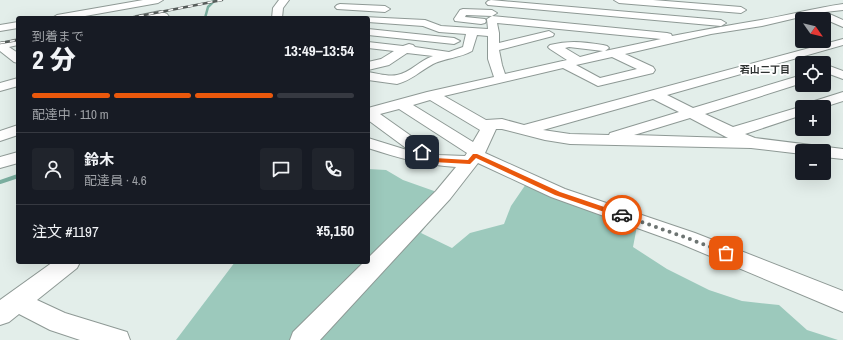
<!DOCTYPE html>
<html lang="ja">
<head>
<meta charset="utf-8">
<style>
	body { margin:0; font-family:"Archivo Narrow","Noto Sans JP",sans-serif; background:#20242c; color:#f1f3f6; height:100vh; display:flex; flex-direction:column; font-size:15px; white-space:nowrap }
	* { box-sizing:border-box; margin:0 }
	p { font-size:13px; color:#9ea1a6 }
	.icon { flex:none; width:22px; height:22px; fill:none; stroke:currentColor; stroke-width:2; stroke-linecap:round; stroke-linejoin:round }
	.map { position:relative; flex:1; overflow:hidden }
	.side { position:absolute; left:16px; top:16px; width:354px; height:248px; display:flex; flex-direction:column; background:#171b24; border-radius:4px; box-shadow:0 4px 16px #0002 }
	.side>* { flex:none }
	.needle { width:26px; rotate:124deg }
	.buttons { position:absolute; left:795px; top:12px; display:grid; gap:8px }
	.buttons a { display:grid; place-items:center; width:36px; height:36px; border-radius:4px; background:#171b24; box-shadow:0 4px 16px #0002; font-size:20px }
	.pin { position:absolute; display:grid; place-items:center; width:34px; height:34px; color:#fff; margin:-17px; border-radius:8px; box-shadow:0 2px 6px #0006 }
	.courier { position:absolute; display:grid; place-items:center; width:40px; height:40px; margin:-20px; border:3px solid #ea580c; border-radius:50%; background:#fff; color:#222; box-shadow:0 1px 5px #0007 }
	.head em { font-style:normal; font-weight:800 }
	.head div { display:flex; flex-direction:column-reverse }
	.head { display:flex; align-items:center; justify-content:space-between; height:68px; padding:0 16px }
	h1 { font-size:26px; font-weight:800; line-height:30px }
	.bar { display:grid; grid-template-columns:repeat(4,1fr); gap:6px 4px; align-content:center; height:48px; padding:0 16px }
	.bar i { height:5px; border-radius:3px; background:#363941 }
	.bar .active { background:#ea580c }
	.bar p { grid-column:span 4 }
	.line { display:flex; align-items:center; gap:10px; padding:0 16px; border-top:1px solid #363941 }
	.line div { flex:1 }
	.round { display:grid; place-items:center; flex:none; width:42px; height:42px; border-radius:4px; background:#20242c }
	.map>svg:first-child { display:block }
	.green { fill:#9cc9bc }
	.lines { fill:none; stroke-linecap:round; stroke-linejoin:round }
	.stream-far1 { stroke:#7bafa0; stroke-width:2.5 }
	.stream { stroke:#7bafa0; stroke-width:4 }
	.minor-casing { stroke:#8e9995; stroke-width:2 }
	.minor { fill:#fff; fill-rule:evenodd }
	.rail-casing { stroke:#565c5a; stroke-width:2.5 }
	.rail { stroke:#fff; stroke-width:1.5; stroke-dasharray:5; stroke-linecap:butt }
	.route { fill:#ea580c }
	.done { stroke:#6d7472; stroke-width:4; stroke-dasharray:0 7.2 }
	.labels { text-anchor:middle; stroke-width:3.5; stroke-linejoin:round; paint-order:stroke }
	.far-neighbourhood-label { font-size:10px; font-weight:bold; fill:#2e3231; stroke:#fff }
</style>
</head>
<body>
<div class="map">
<svg width="843" height="340" viewBox="0 0 843 340">
	<rect width="100%" height="100%" fill="#e3eeea"/>
	<!-- green -->
	<path class="green" d="M368,169l18,1 17,10 31,11 3,20 -16,22 31,15 18,-15 34,-9 7,-18 15,-22 111,42 -4,21 34,22 42,21 33,11 37,4 28,25 31,10h-662l59,-78h133z"/>
	<g class="lines">
		<!-- stream-far1 -->
		<path class="stream-far1" d="M205,18l3,-11 7,-7"/>
		<!-- stream -->
		<path class="stream" d="M0,182l18,-6"/>
		<defs>
			<path id="minor" d="M143,0h20l-5,3 -84,15h-22l5,-3z
				M279,0h10l-6,8 -1,10h-10l1,-10z
				M491,0l230,20 5,3 -5,3 -233,-21 -2,-2 2,-2z
				M614,0h39l88,7 5,3 -5,3 -122,-10z
				M340,4l45,2 5,3 -5,3 -48,-3 -2,-2 2,-2z
				M843,4v6l-18,2 18,8v7l-30,-13 -51,12 -51,8 -86,20 28,13 2,3 -2,3 -55,13 -35,-18 -119,28 42,24 16,-1 22,6 319,-86v6l-176,50 26,13 109,-33v8l-97,31 28,13 70,-21 2,-2 38,-12v9l-19,6h-22v8l-57,19 10,4 88,11v10l-19,-2v-6h-22v3l-51,-6 -181,-4 -25,-4 -43,-11h-6l-11,24 80,36 130,44 148,58v21l-164,-69 -128,-46 -73,-34 -28,36 -130,141h-30l3,-8 71,-70h4v-4l68,-67 20,-24c-32,-2 -57,-9 -88,-19v-10l42,13 -42,-31v-12l59,-16 67,-15 -6,-18v-23l-11,-1 -5,16c-12,7 -27,7 -39,13 -13,7 -21,16 -36,20l-29,-4v-8c8,1 20,5 29,3 13,-2 23,-15 36,-19l-26,-3 -18,12 -21,5v-8l13,-3 13,-8 -26,-3v-6l35,4 6,-2 4,1 2,2 34,5 14,-5 3,-13 -27,-2 -16,-6 -55,-4v-4h-4v-1l61,3 16,6 47,3 -1,-10 5,-3 175,17 4,1 1,2c30,-6 59,-11 89,-16 28,-5 54,-12 82,-16zM497,23l164,16 -56,12 4,-3 -2,-2 -4,-1c-20,-3 -33,-5 -53,0l-2,2 2,2 17,11 -62,14 -3,-9 -3,-15 54,-14 1,-2 -5,-3 -50,12v-10zM569,47l34,4 -23,6 -15,-9zM612,57l25,12 -37,9 -24,-13zM653,99l26,13 -69,21 -1,2 -39,-1 -27,-4zM430,100l50,30 -7,12 -60,-37zM399,109l68,44 -2,3 -27,-1 -58,-41zM690,118l38,20 -94,-3z
				M463,9l29,1 5,3 -5,3 -26,-1 -1,2 20,2 1,2 -1,2 -4,1 -26,-3 -1,-2 6,-9z
				M160,11l7,3 3,4h-35l1,-2z
				M18,22v6l-18,3v-6z
				M368,29l86,9 6,3 -6,3 -86,-9z
				M18,39v6l-9,2 9,6v10l-4,-1 -14,-11v-8z
				M824,64l19,7v8l-19,-7z
				M18,78v8l-18,5v-8z
				M18,125v10l-18,6v-10z
				M18,152v11l-18,5v-11z
				M53,262h27l-3,6 -40,32 28,13 62,19 3,8h-50l-30,-10 -31,-16 -10,8 -9,3v-25z"/>
		</defs>
		<!-- minor casing -->
		<use href="#minor" class="minor-casing"/>
		<!-- minor -->
		<use href="#minor" class="minor"/>
		<defs>
			<path id="rail" d="M129,18l93,-18
				M0,43l18,-3"/>
		</defs>
		<!-- rail casing -->
		<use href="#rail" class="rail-casing"/>
		<!-- rail -->
		<use href="#rail" class="rail"/>
	</g>
	<!-- route -->
	<path class="route" d="M422,150l13,8 33,2 5,-6h4l83,38 65,22 1,1 -1,2h-6l-64,-22 -79,-37 -6,6 -37,-2 -13,-9v-2z"/>
	<g class="lines">
		<!-- done -->
		<path class="done" d="M622,215l65,23 39,15"/>
	</g>
	<g class="labels">
		<!-- far-neighbourhood labels -->
		<g class="far-neighbourhood-label">
			<text x="765" y="73">若山二丁目</text>
		</g>
	</g>
</svg>
<div class="buttons">
<a><svg class="needle" viewBox="-14 -14 28 28"><path d="M0-13l5 13h-10z" fill="#e53935"/><path d="M0 13l5-13h-10z" fill="#9ea1a6"/></svg></a>
<a><svg class="icon" aria-label="locate" viewBox="0 0 24 24"><circle cx="12" cy="12" r="6"/><path d="M12 2v4M12 18v4M2 12h4M18 12h4"/></svg></a>
<a>+</a>
<a>−</a>
</div>
<div class="pin" style="left:726px;top:253px;background:#ea580c"><svg class="icon" aria-label="bag" viewBox="0 0 24 24"><path d="M5 8h14l-1 12H6zM9 8a3 3 0 0 1 6 0"/></svg></div>
<div class="pin" style="left:422px;top:152px;background:#1f2937"><svg class="icon" aria-label="home" viewBox="0 0 24 24"><path d="M3 11l9-7 9 7M6 9v11h12V9"/></svg></div>
<div class="courier" style="left:622px;top:215px"><svg class="icon" aria-label="car" viewBox="0 0 24 24"><path d="M5 17H2v-5l4-1 3-4h7l3 4 3 1v5h-3M9 17h6M6 11h13"/><circle cx="7" cy="17" r="2"/><circle cx="17" cy="17" r="2"/></svg></div>
<section class="side">
<div class="head"><div><h1>2 分</h1><p>到着まで</p></div><em>13:49–13:54</em></div>
<div class="bar"><i class="active"></i><i class="active"></i><i class="active"></i><i></i><p>配達中 · 110 m</p></div>
<div class="line" style="height:72px"><a class="round"><svg class="icon" aria-label="person" viewBox="0 0 24 24"><circle cx="12" cy="8" r="4"/><path d="M4 21q1-7 8-7t8 7"/></svg></a><div><b>鈴木</b><p>配達員 · 4.6</p></div><a class="round"><svg class="icon" aria-label="chat" viewBox="0 0 24 24"><path d="M4 5h16v11H9l-5 4z"/></svg></a><a class="round"><svg class="icon" aria-label="phone" viewBox="0 0 24 24"><path d="M5 4h4l2 5-3 2q2 4 5 5l2-3 5 2v4C11 20 4 13 5 4z"/></svg></a></div>
<div class="line" style="height:52px"><div>注文 #1197</div><b>¥5,150</b></div>
</section>
</div>
</body>
</html>
